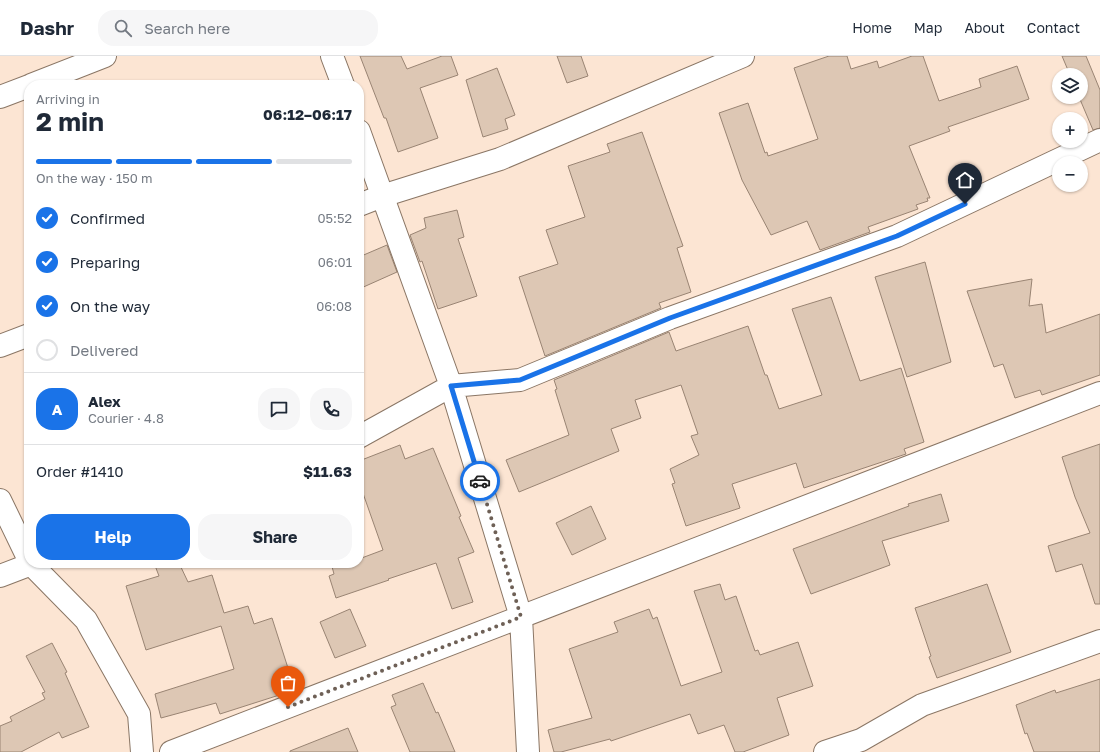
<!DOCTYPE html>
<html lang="en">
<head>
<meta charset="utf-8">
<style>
	body { margin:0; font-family:"Golos Text",sans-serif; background:#f6f6f7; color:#1f2937; height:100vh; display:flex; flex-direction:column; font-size:15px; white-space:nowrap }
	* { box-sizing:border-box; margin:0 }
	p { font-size:13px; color:#747a83 }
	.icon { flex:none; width:22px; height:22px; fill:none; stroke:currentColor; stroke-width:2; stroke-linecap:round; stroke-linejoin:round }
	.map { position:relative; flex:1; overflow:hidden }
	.panel { position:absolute; left:24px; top:24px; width:340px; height:488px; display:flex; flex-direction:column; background:#fff; border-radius:16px; box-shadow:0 1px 3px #0004 }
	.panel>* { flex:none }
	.fabs { position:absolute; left:1052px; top:12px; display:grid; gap:8px }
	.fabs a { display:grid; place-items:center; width:36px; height:36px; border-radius:50%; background:#fff; box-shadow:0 1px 3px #0004; font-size:20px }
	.pin { position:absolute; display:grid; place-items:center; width:34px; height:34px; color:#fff; margin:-41px -17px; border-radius:50% 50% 50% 0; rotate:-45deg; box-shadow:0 0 4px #0007 }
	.pin .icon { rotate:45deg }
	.courier { position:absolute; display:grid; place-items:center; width:40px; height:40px; margin:-20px; border:3px solid #1a73e8; border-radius:50%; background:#fff; color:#222; box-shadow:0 1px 5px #0007 }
	.head em { font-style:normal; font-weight:700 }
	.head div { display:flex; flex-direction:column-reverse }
	.head { display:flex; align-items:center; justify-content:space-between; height:68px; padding:0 12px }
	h1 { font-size:26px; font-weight:700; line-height:30px }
	.bar { display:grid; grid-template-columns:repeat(4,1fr); gap:6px 4px; align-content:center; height:48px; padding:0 12px }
	.bar i { height:5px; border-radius:3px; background:#e0e1e3 }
	.bar .active { background:#1a73e8 }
	.bar p { grid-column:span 4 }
	.line { display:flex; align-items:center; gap:10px; padding:0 12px; border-top:1px solid #e0e1e3 }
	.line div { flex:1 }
	.round { display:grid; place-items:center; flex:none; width:42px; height:42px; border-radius:16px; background:#f6f6f7 }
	ol { padding:0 12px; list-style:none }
	li { display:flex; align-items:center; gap:12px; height:44px }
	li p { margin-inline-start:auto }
	li .icon { padding:4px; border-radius:50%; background:#1a73e8; color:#fff; stroke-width:4 }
	li:last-child { color:#747a83 }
	li i { width:22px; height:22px; border:2px solid #e0e1e3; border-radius:50% }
	.primary-button { display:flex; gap:8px; margin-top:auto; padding:8px 12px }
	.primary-button a { flex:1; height:46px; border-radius:16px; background:#1a73e8; color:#fff; font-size:16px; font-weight:700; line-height:46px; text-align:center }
	.primary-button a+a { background:#f6f6f7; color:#1f2937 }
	header { display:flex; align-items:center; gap:24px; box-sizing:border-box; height:56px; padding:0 20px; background:#fff; border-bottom:1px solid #e0e1e3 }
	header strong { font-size:19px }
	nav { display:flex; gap:22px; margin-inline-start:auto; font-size:14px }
	.search { width:280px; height:36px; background:#f6f6f7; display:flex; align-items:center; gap:10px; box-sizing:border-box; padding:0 14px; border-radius:16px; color:#747a83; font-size:15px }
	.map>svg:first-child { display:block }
	.building { fill:#ddc7b4; stroke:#998473 }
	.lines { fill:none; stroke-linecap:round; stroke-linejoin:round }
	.street-casing { stroke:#8a7665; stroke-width:24 }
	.street { stroke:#fff; stroke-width:22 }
	.done { stroke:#6e6056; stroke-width:4; stroke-dasharray:0 7.2 }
	.route { stroke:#1a73e8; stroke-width:5 }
</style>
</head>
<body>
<header>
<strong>Dashr</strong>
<div class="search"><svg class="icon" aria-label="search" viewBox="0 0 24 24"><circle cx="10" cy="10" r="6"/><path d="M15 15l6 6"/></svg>Search here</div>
<nav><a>Home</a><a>Map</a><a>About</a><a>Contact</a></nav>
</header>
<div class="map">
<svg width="1100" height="696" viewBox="0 0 1100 696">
	<rect width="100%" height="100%" fill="#fce5d3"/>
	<!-- building -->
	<path class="building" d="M360,0h41l6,13 35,-13h9l7,19 -38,13 18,50 -40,14 -12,-34h-2z
		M557,0h24l7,20 -21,7z
		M829,0h18l4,13 26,-8 2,7 33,-12h11l16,45 42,-14 -2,-8 38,-13 12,33 -81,28 2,4 -41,15 21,52h-3l1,3 -12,4 2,4 -50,18 2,5 -50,18 -13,-29 -36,14 -29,-55 -23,-67 29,-10 17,50 2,-1 1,4 50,-17 -24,-71z
		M1062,0h24l14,34v38l-7,2 -14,-33h2v-22h-11z
		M497,12l18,47 -10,4 3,10 -25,8 -17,-57z
		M642,76l41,114 -6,2 14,44 -32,11 2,5 -116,48 -26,-79 39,-13 -12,-34 39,-13 -17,-51 42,-14 -3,-8z
		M457,154l7,27 -6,2 19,57 -39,13 -16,-48 -2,1 -10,-27 16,-7 -2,-10z
		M387,189l10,27 -38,17v-32z
		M925,206l26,100 -44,15 -32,-100z
		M1032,223l-3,27 13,-2 4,29 54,-19v61l-58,20 -2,-5 -25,8 -12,-34 -9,3 -27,-76z
		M831,241l29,84 41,-13 23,74 -20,7 2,5 -102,34 -8,-25 -64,21 8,24 -54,18 -14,-42 3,-1 -5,-14 29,-14 -8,-19 7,-2 -17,-49 -46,15 6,18 -30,11 8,22 -100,41 -13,-32 63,-25 -14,-45 2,-1 -3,-9 115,-48 7,19 72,-25 17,49h2l12,34 43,-14 -30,-86z
		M1100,388v160h-5l-13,-40 -26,8 -8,-26 42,-13 -15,-36 -13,-40z
		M400,389l5,14 28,-11 28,68 -2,1 15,35 -16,6 15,44 -21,7 -16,-46 -48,16 1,1 -53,18 -7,-22 5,-2 -3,-11h28v-4l24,-9 -24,-68v-21z
		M941,438l8,27 -67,20 8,24 -79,29 -18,-45 116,-43 -1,-2z
		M591,450l15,33 -34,16 -16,-32z
		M154,507h25l9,19 24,-7 12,38 24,-7 6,18 18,-6 23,72 -75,24 -4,-11 -55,15 -6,-24 79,-25 -13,-43 -75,24 -20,-64 33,-10z
		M720,528l5,16 11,-4 19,55 3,-1 2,5 38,-13 15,44 -36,12 12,37 -46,17h-8l-11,-27 -26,9 -8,-20 -79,27 -1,-2 -49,13h-7l-6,-22 44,-12 -23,-69 49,-17 -4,-10 35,-13 4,10 4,-2 24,69 41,-14 -28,-81z
		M987,528l24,68 -74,26 -8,-21 2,-1 -16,-48z
		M350,553l16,37 -31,12 -15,-36z
		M52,587l15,29 -2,1 24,54 -27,11 -3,-6 -38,20h-21v-26l12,-5 -2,-4 35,-18 -3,-6 3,-1 -19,-36z
		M1100,623v73h-66l-7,-19 -2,1 -9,-29 39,-15 1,3z
		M423,627l13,30 2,-1 17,40h-45l-19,-45 5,-2 -4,-10z
		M348,672l10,24h-68v-1z"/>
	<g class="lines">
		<defs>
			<path id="street" d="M332,0l11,29
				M31,29l74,-29
				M0,41l29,-11
				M359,75l92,255 70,231 7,135
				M359,149l23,-9 118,-37 243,-103
				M0,290l29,-11
				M359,381l92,-51 69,-6 150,-62 227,-82 203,-96
				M0,444l29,60
				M30,507l56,57 53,94 3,38
				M0,520l34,-13
				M171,696l929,-359
				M825,696l36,-12 61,-35 178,-64"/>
		</defs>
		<!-- street casing -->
		<use href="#street" class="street-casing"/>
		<!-- street -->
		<use href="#street" class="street"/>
	</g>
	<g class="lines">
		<!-- done -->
		<path class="done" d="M288,651l233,-90 -41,-136"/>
		<!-- route -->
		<path class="route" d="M480,425l-29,-95 69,-6 150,-62 227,-82 68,-32"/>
	</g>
</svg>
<div class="fabs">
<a><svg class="icon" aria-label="layers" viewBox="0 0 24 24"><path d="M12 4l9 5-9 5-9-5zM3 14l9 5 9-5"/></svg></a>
<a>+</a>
<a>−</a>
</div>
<div class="pin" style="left:288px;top:651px;background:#ea580c"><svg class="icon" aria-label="bag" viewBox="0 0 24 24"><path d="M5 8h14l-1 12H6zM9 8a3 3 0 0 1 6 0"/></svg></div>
<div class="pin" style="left:965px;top:148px;background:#1f2937"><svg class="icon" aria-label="home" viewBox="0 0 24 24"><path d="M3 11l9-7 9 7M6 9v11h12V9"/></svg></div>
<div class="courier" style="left:480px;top:425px"><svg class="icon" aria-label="car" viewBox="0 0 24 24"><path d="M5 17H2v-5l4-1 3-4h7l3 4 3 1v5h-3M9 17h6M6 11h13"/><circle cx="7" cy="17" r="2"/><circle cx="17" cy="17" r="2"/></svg></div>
<section class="panel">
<div class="head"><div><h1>2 min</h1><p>Arriving in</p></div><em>06:12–06:17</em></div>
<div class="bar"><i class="active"></i><i class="active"></i><i class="active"></i><i></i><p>On the way · 150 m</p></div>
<ol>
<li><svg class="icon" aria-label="check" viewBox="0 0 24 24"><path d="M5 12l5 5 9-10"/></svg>Confirmed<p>05:52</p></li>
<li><svg class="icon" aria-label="check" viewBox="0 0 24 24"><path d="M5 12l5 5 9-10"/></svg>Preparing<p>06:01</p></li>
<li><svg class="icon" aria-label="check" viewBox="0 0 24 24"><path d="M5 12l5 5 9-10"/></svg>On the way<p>06:08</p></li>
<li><i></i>Delivered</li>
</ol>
<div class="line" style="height:72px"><b class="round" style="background:#1a73e8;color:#fff">A</b><div><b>Alex</b><p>Courier · 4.8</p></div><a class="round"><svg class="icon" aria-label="chat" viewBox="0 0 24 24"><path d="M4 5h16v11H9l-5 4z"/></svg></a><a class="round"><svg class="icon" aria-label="phone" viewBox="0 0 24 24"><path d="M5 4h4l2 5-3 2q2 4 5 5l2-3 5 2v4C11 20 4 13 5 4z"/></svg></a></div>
<div class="line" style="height:52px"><div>Order #1410</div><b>$11.63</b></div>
<div class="primary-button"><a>Help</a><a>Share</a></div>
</section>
</div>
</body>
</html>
